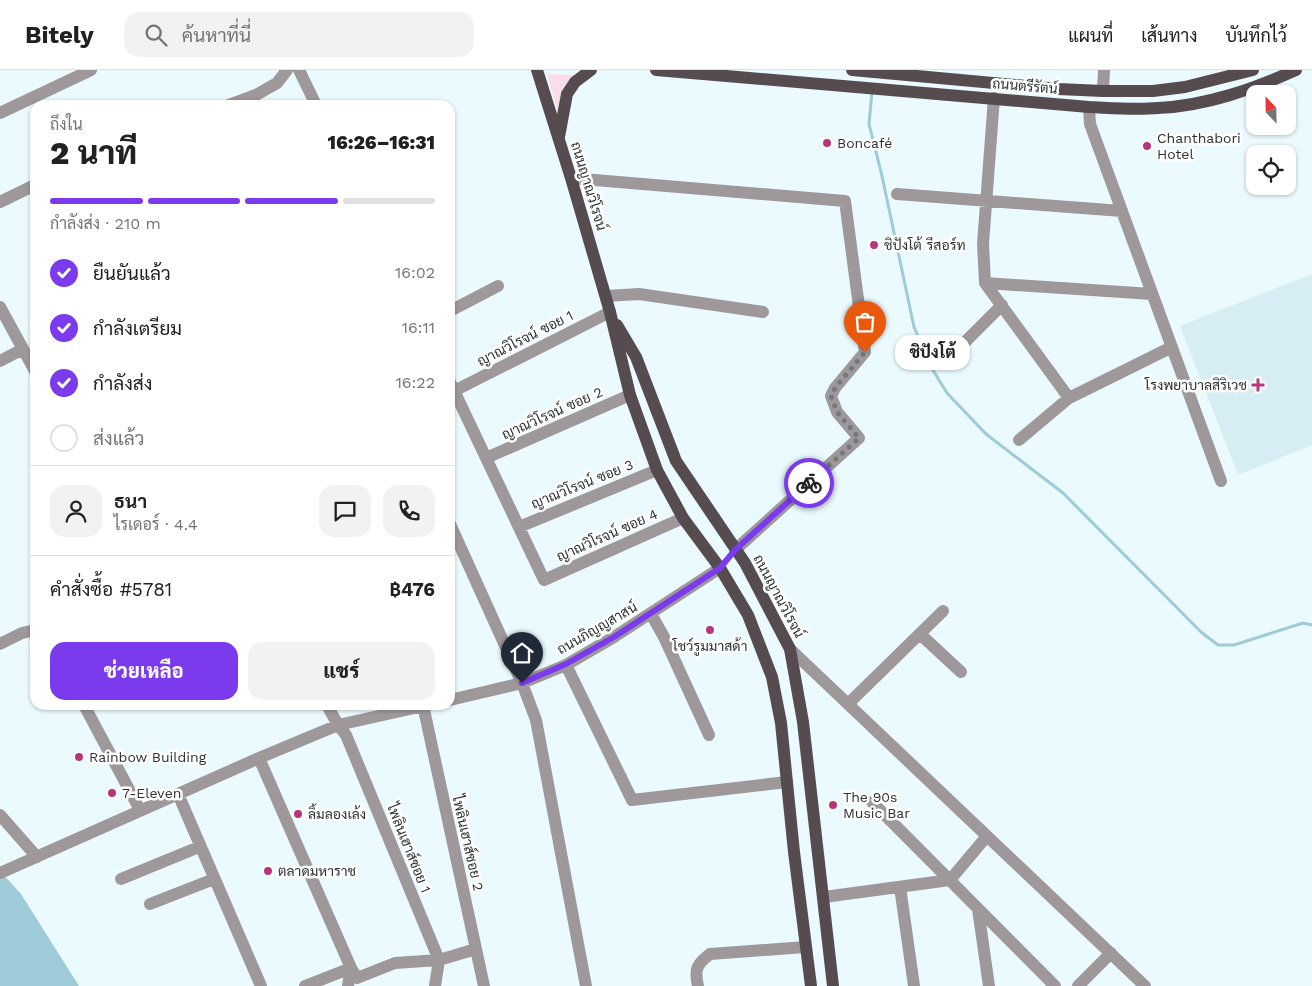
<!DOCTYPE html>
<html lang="th">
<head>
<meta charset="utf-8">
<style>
	body { margin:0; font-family:"Work Sans",Sarabun,sans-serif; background:#f2f2f2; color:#202124; height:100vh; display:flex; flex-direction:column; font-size:19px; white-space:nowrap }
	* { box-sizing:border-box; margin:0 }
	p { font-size:16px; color:#757577 }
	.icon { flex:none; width:28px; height:28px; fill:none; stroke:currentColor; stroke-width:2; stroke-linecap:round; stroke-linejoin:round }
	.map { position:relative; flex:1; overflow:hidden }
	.panel { position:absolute; left:30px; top:30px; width:425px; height:610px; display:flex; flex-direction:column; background:#fff; border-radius:15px; box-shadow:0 1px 4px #0004 }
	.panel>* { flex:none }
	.needle { width:32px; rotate:338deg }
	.buttons { position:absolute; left:1246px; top:15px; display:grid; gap:10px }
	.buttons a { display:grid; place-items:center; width:50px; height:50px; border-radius:10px; background:#fff; box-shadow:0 1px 4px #0004; font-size:25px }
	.pin { position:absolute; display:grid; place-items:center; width:42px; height:42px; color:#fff; margin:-51px -21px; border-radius:50% 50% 50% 0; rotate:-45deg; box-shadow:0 0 5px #0007 }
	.pin .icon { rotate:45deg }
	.courier { position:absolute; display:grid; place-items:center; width:50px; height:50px; margin:-25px; border:4px solid #7c3aed; border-radius:50%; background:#fff; color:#222; box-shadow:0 1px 6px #0007 }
	.bubble { position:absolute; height:35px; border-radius:15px; background:#fff; box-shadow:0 1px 4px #0004; font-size:16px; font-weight:800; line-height:35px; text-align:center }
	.overview em { font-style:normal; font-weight:800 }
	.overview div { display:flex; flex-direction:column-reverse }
	.overview { display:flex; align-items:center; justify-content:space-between; height:85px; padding:0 20px }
	h1 { font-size:32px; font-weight:800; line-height:38px }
	.bar { display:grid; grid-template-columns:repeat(4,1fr); gap:8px 5px; align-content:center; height:60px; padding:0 20px }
	.bar i { height:6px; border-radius:4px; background:#e0e0e0 }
	.bar .active { background:#7c3aed }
	.bar p { grid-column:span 4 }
	.line { display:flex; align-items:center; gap:12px; padding:0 20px; border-top:1px solid #e0e0e0 }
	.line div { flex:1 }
	.round { display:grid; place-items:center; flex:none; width:52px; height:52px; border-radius:15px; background:#f2f2f2 }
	ol { padding:0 20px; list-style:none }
	li { display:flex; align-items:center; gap:15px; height:55px }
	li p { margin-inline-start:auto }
	li .icon { padding:5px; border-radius:50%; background:#7c3aed; color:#fff; stroke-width:4 }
	li:last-child { color:#757577 }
	li i { width:28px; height:28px; border:2px solid #e0e0e0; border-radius:50% }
	.cta { display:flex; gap:10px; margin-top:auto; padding:10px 20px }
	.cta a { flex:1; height:58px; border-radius:15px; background:#7c3aed; color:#fff; font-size:20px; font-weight:800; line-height:58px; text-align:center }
	.cta a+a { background:#f2f2f2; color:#202124 }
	header { display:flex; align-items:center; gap:30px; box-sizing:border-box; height:70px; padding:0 25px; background:#fff; border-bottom:1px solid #e0e0e0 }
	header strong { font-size:24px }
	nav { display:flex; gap:28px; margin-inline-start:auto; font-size:18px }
	.search { width:350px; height:45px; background:#f2f2f2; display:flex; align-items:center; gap:12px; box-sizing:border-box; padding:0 18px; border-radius:15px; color:#757577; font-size:19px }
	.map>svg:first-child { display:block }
	.built { fill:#d6edf4 }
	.green { fill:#fbddea }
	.water { fill:#9ecbd7 }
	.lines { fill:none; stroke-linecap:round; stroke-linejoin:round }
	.stream { stroke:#9ecbd7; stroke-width:3 }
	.minor { stroke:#9e989b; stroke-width:12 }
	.major { stroke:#564c50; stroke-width:12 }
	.done { stroke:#70797b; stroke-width:5; stroke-dasharray:0 9 }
	.route { stroke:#7c3aed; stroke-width:6 }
	.poi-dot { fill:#b7357f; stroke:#fff; stroke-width:2 }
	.labels { text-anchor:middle; stroke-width:5; stroke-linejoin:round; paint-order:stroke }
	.street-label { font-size:14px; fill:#2d3335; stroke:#fff }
	.poi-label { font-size:14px; fill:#2d3335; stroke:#fff; text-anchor:start }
</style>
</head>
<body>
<header>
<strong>Bitely</strong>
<div class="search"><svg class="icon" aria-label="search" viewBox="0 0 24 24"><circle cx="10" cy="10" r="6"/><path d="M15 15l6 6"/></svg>ค้นหาที่นี่</div>
<nav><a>แผนที่</a><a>เส้นทาง</a><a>บันทึกไว้</a></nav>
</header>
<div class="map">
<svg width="1312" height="916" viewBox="0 0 1312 916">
	<rect width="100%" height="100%" fill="#ebfafe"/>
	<!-- built -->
	<path class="built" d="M1312,204v171l-74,30 -58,-149z"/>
	<!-- green -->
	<path class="green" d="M547,4l30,1c-17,9 -16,19 -19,36z"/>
	<!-- water -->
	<path class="water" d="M0,801l21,23 58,92h-79z"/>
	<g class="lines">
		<!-- stream -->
		<path class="stream" d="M872,21l-3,33 13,52 32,151 17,40 16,26 39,41 77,59 138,139 17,13h16l69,-22 9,2"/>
		<!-- minor -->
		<path class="minor" d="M299,0l17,35
			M1103,21l1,-21
			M994,28l-11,146 2,39 84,115
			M229,35l27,-10 21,-12 10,-13
			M1089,37l1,17 131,357
			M0,43l91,-43
			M571,108l274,23 20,151 -30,36 -4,8 6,16 22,26 -124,112
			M897,124l225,17
			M0,132l35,-17
			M985,213l167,11
			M606,226l33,-2 124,18
			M0,237l35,64
			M450,241l48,-25
			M950,287l52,-52
			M0,291l23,-12
			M450,312l94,198 139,-62
			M454,321l156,-79
			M1019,370l50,-42 103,-51
			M486,388l144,-63
			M450,454l72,159 14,37 50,266
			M519,457l138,-57
			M651,544l13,23 45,98
			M920,564l41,38
			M0,574l22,-11 13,-3
			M790,579l355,337
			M566,595l66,135 155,-18
			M450,630l72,-17 44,-18 48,-28 106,-69
			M848,634l95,-93
			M84,635l56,105
			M327,635l11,20 8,10 93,225 -4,26
			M423,635l61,281
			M259,688l92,210 -3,18
			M178,724l83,192
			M872,732l183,184
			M0,745l37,42
			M0,803l259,-115 79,-33 90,-20
			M121,809l78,-32
			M900,817l14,99
			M824,827l126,-17 37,-44
			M150,834l64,-25
			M978,839l11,77
			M305,916l46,-18 6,10 38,-15 44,-3 37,-11
			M698,916c-4,-17 -1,-22 12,-32l95,-7
			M1078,916l33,-33"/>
		<!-- major -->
		<path class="major" d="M537,0l34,108 39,134 20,83 27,75 26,48 37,50 28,47 24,62 9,46 13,129 17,134
			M656,0l433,37c23,1 46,3 69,1 48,-2 95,-19 138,-38
			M852,0l206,19 45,2h50l32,-4 68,-17
			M559,67l8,-43 8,-12 16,-12
			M617,255l19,32 40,104 69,102 45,86 13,73 30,264"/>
	</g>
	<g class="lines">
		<!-- done -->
		<path class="done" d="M809,413l50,-45 -22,-26 -6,-16 4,-8 30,-36"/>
		<!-- route -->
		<path class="route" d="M522,613l44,-19 48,-27 106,-69 15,-18 74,-67"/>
	</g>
	<!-- markers -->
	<g class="poi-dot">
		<circle cx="827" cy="73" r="5"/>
		<circle cx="1147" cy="76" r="5"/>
		<circle cx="874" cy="175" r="5"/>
		<path d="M1255.5 307.5h5v5h5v5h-5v5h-5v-5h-5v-5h5z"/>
		<circle cx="710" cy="560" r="5"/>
		<circle cx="79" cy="687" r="5"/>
		<circle cx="112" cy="723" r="5"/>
		<circle cx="833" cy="735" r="5"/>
		<circle cx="298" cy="744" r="5"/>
		<circle cx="268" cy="801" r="5"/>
	</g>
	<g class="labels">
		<!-- street labels -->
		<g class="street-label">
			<text transform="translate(1025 16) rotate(5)" y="5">ถนนตรีรัตน์</text>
			<text transform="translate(589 116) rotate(73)" y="5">ถนนญาณวิโรจน์</text>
			<text transform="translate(525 268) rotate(-27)" y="5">ญาณวิโรจน์ ซอย 1</text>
			<text transform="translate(552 343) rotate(-24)" y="5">ญาณวิโรจน์ ซอย 2</text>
			<text transform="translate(582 414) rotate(-22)" y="5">ญาณวิโรจน์ ซอย 3</text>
			<text transform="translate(607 465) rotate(-24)" y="5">ญาณวิโรจน์ ซอย 4</text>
			<text transform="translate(779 526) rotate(62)" y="5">ถนนญาณวิโรจน์</text>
			<text transform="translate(597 558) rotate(-30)" y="5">ถนนภิญญสาสน์</text>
			<text transform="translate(468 773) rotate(77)" y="5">ไพลินเฮาส์ซอย 2</text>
			<text transform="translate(409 778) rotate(68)" y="5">ไพลินเฮาส์ซอย 1</text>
		</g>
		<!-- poi labels -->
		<g class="poi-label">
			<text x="1157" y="73">Chanthabori<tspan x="1157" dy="16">Hotel</tspan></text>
			<text x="837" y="78">Boncafé</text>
			<text x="884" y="180">ชิปังโต้ รีสอร์ท</text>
			<text x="1247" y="320" text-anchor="end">โรงพยาบาลสิริเวช</text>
			<text x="710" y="581" text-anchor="middle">โชว์รูมมาสด้า</text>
			<text x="89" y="692">Rainbow Building</text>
			<text x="122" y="728">7-Eleven</text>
			<text x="843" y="732">The 90s<tspan x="843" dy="16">Music Bar</tspan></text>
			<text x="308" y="749">ลิ้มลองเล้ง</text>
			<text x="278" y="806">ตลาดมหาราช</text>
		</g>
	</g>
</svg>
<div class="buttons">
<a><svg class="needle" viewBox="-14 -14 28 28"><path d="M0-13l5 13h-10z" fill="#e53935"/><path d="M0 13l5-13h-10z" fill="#757577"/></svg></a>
<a><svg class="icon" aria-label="locate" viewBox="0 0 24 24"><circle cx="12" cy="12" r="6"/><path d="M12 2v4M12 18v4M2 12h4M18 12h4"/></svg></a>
</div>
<div class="pin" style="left:865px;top:282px;background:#ea580c"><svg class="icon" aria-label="bag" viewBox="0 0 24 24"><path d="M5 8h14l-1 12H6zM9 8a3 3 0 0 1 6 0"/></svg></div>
<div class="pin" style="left:522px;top:613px;background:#1f2937"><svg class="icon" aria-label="home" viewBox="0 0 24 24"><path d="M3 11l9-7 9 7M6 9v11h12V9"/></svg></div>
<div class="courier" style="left:809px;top:413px"><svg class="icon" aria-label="bike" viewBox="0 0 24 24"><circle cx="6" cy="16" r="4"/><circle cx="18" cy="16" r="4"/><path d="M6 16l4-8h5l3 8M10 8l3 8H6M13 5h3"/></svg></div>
<div class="bubble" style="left:895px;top:265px;width:75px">ชิปังโต้</div>
<section class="panel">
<div class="overview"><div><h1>2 นาที</h1><p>ถึงใน</p></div><em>16:26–16:31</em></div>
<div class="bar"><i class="active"></i><i class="active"></i><i class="active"></i><i></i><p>กำลังส่ง · 210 m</p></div>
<ol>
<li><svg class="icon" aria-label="check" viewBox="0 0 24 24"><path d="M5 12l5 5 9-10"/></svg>ยืนยันแล้ว<p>16:02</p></li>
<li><svg class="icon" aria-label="check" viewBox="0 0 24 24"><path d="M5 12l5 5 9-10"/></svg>กำลังเตรียม<p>16:11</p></li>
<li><svg class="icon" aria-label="check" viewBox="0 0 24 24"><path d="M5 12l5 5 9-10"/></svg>กำลังส่ง<p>16:22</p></li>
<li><i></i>ส่งแล้ว</li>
</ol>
<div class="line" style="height:90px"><a class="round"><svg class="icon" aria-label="person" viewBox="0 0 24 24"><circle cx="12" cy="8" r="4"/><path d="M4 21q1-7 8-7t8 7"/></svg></a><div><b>ธนา</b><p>ไรเดอร์ · 4.4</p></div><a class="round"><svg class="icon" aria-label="chat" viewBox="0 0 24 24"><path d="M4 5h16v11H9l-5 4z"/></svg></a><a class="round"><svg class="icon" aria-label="phone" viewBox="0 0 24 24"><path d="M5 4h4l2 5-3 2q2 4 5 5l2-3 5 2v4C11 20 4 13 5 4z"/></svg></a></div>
<div class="line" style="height:65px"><div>คำสั่งซื้อ #5781</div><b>฿476</b></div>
<div class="cta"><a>ช่วยเหลือ</a><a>แชร์</a></div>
</section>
</div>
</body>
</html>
